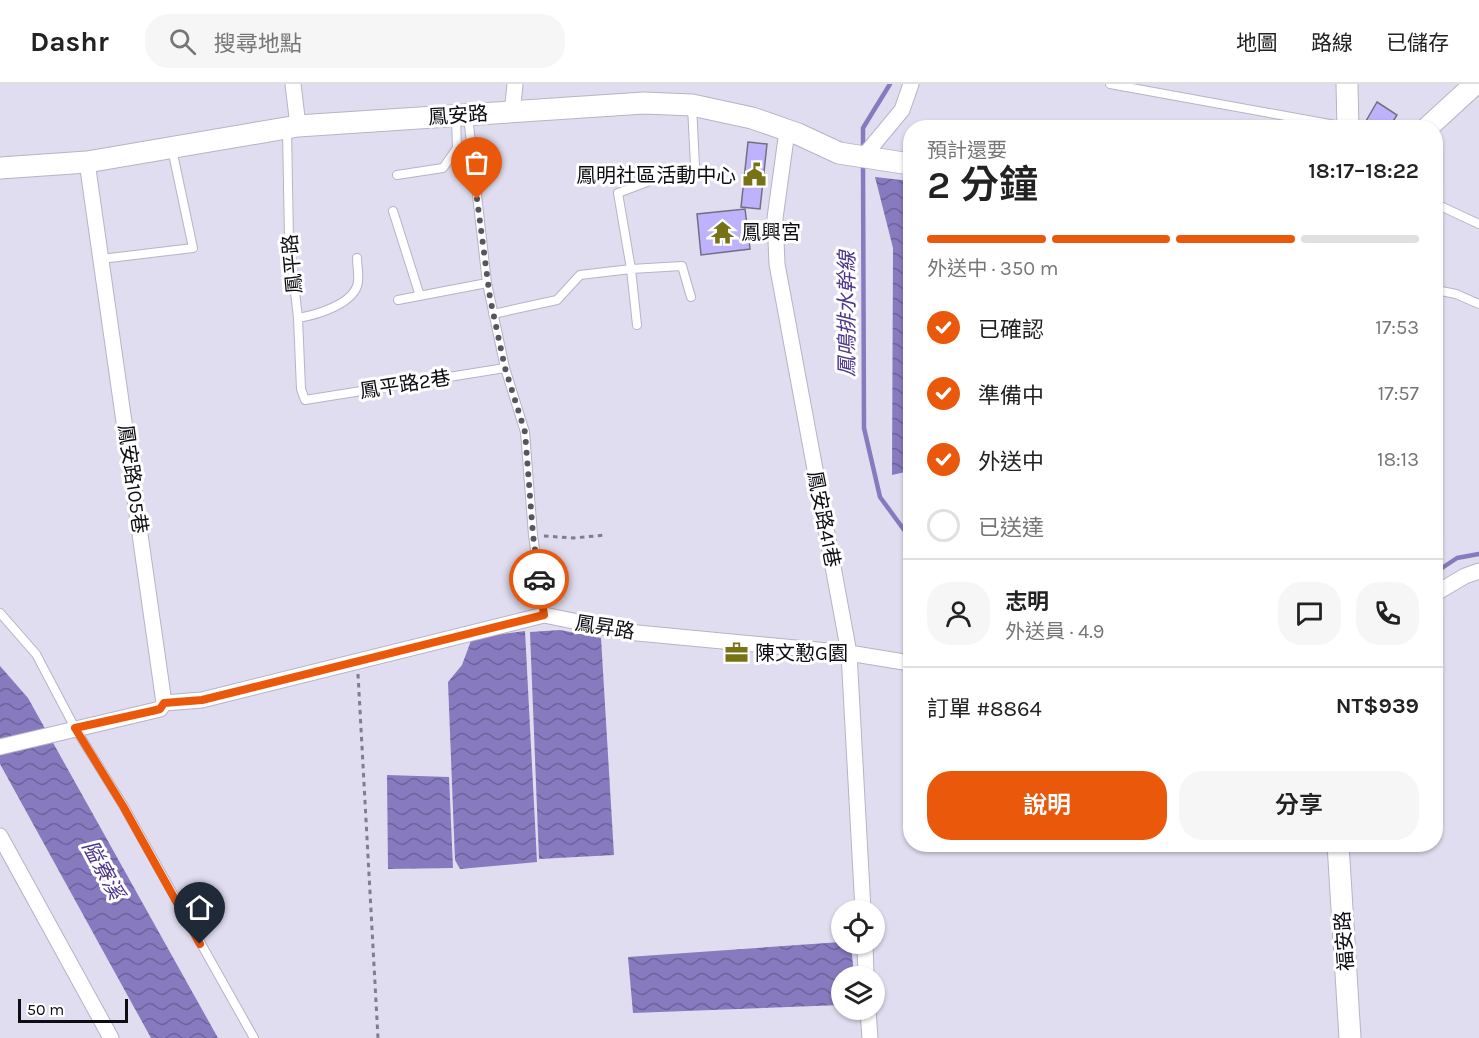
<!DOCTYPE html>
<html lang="zh-TW">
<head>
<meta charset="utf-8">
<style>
	body { margin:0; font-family:Karla,"Noto Sans TC",sans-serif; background:#f6f6f6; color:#222; height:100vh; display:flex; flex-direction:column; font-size:22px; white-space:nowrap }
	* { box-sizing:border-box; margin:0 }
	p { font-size:20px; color:#767676 }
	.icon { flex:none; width:33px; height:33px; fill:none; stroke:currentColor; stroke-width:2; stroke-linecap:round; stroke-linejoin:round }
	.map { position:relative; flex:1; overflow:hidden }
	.sheet { position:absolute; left:903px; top:36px; width:540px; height:732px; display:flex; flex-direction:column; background:#fff; border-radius:24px; box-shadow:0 2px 4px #0004 }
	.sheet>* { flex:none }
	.tools { position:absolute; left:831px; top:816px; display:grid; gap:12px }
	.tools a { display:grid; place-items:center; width:54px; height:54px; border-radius:50%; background:#fff; box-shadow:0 2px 4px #0004; font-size:30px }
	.scale { position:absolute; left:18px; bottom:15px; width:110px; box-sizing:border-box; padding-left:6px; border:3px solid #0e0d13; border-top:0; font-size:16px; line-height:21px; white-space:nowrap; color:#0e0d13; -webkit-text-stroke:4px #fff; paint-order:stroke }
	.pin { position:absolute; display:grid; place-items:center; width:51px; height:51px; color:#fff; margin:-62px -26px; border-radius:50% 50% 50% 0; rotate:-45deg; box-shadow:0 0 6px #0007 }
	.pin .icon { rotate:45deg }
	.courier { position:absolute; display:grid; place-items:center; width:60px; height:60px; margin:-30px; border:4px solid #ea580c; border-radius:50%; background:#fff; color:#222; box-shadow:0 2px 8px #0007 }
	.head em { font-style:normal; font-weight:600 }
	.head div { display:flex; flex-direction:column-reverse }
	.head { display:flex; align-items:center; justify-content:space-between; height:102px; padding:0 24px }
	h1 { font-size:39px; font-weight:600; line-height:45px }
	.bar { display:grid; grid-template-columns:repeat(4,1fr); gap:9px 6px; align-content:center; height:72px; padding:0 24px }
	.bar i { height:8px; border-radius:4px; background:#e0e0e0 }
	.bar .on { background:#ea580c }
	.bar p { grid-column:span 4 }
	.line { display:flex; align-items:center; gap:15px; padding:0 24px; border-top:2px solid #e0e0e0 }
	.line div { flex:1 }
	.round { display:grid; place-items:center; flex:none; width:63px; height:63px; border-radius:24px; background:#f6f6f6 }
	ol { padding:0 24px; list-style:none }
	li { display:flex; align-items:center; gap:18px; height:66px }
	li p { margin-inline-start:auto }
	li .icon { padding:6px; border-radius:50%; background:#ea580c; color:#fff; stroke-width:4 }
	li:last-child { color:#767676 }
	li i { width:33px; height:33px; border:3px solid #e0e0e0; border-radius:50% }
	.button { display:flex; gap:12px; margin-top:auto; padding:12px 24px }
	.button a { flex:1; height:69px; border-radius:24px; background:#ea580c; color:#fff; font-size:24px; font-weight:600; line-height:69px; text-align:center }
	.button a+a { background:#f6f6f6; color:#222 }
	header { display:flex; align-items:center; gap:36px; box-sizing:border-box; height:84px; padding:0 30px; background:#fff; border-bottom:2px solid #e0e0e0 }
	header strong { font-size:28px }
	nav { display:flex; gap:33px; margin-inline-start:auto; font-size:21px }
	.search { width:420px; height:54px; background:#f6f6f6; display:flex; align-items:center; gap:15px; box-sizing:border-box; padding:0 21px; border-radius:24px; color:#767676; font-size:22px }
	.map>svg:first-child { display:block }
	.water { fill:url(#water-waves) }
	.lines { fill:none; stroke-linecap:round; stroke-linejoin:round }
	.stream { stroke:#877abf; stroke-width:4.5 }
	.building { fill:#bfb2fc; stroke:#727080; stroke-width:1.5 }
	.lane-casing { stroke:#b6b4c4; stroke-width:10 }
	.street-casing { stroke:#b6b4c4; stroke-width:17 }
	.secondary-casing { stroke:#b6b4c4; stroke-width:23 }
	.path { stroke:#7f7e8a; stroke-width:3; stroke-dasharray:4.5 4.5; stroke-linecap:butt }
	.lane { stroke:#fff; stroke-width:8 }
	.street { stroke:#fff; stroke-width:15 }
	.secondary { stroke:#fff; stroke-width:21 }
	.done { stroke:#575660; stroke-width:6; stroke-dasharray:0 10.8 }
	.route { stroke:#ea580c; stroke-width:8 }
	.labels { text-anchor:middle; stroke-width:6; stroke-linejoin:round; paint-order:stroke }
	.street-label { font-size:20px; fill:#0e0d13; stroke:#fff }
	.poi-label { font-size:20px; fill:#0e0d13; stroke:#fff; text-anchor:start }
	.water-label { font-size:21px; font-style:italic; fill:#4d368b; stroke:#fff }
</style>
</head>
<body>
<header>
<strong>Dashr</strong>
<div class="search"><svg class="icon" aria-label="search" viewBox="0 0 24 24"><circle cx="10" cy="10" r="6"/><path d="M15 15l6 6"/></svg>搜尋地點</div>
<nav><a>地圖</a><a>路線</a><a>已儲存</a></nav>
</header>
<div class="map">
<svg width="1479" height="954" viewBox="0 0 1479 954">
	<defs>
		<pattern id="water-waves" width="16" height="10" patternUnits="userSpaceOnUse" patternTransform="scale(1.5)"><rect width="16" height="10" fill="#877abf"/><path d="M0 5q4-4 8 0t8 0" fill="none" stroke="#6d629a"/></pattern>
	</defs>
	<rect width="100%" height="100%" fill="#dfddef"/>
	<!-- water -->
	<path class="water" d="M875,93l35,4v290l-18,4 1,-227z
		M560,546l41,8 13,217 -75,4 -9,-227z
		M525,547l12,231 -77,7 -5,-9 -7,-178 14,-17 10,-27z
		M0,582l28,32 190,340h-67l-151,-274z
		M387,691l62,2 4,91 -65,1z
		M841,858l1,2h9l3,32h-12l-1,29 -208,8 -5,-56z"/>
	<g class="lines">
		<!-- stream -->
		<path class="stream" d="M863,65v-21l27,-44
			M863,80l1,264 16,69 30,41
			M1436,488l21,-14 22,-4"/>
	</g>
	<!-- building -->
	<path class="building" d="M1377,18l20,13 -8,13h-27z
		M748,58l19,2 -7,65 -19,-2z
		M745,125l5,40 -49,6 -4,-41z"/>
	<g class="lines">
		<defs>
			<path id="lane" d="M1110,0l236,43
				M468,32l19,167 18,85 20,64 8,103 11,80
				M287,46l2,109 9,79 3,71 4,11 200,-32
				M397,91l46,-7 14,-20 -1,-30
				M1436,120l43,20
				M393,127l27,85
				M101,175l92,-11 -21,-99
				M1436,206l20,4 23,10
				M398,216l89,-17
				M493,230l64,-14 23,-25 51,-6 51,-3 9,31
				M298,234c18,-3 57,-14 60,-36 1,-8 -1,-17 -1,-24
				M637,241l-6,-56 -13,-76 45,-17 32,-10 -3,-60
				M0,529l36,41 39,74 48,77 131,233"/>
			<path id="street" d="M293,0l5,42
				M510,27l3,-7 2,-20
				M787,47l-12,87 2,46 72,389 14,257
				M863,73l39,-47 9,-26
				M1436,509l29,-17 14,-5
				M164,619l38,-3 342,-85 83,17 222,21 61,10
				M0,663l152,-36 8,-2 4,-6 -77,-541
				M0,752l111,202
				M865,860l1,32
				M868,926l2,28"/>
			<path id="secondary" d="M1347,0l1,44
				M1427,44l48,-44
				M0,84l87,-6 211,-36 346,-23 48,2 60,13 46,16 41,19 71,11
				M1338,760l12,194"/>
		</defs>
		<!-- lane casing -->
		<use href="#lane" class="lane-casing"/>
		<!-- street casing -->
		<use href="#street" class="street-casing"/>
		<!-- secondary casing -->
		<use href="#secondary" class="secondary-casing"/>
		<!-- path -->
		<path class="path" d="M544,452l29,2 33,-3
			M358,590l20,364"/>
		<!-- lane -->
		<use href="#lane" class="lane"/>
		<!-- street -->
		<use href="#street" class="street"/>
		<!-- secondary -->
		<use href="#secondary" class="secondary"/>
	</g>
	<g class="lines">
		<!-- done -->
		<path class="done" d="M477,115l13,99 15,70 20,64 8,103 6,44"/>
		<!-- route -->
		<path class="route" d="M200,860l-77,-138 -48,-78 77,-17 8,-2 4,-6 38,-3 342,-85 -5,-36"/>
	</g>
	<!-- icons -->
	<defs>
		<symbol id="civic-bare" viewBox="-9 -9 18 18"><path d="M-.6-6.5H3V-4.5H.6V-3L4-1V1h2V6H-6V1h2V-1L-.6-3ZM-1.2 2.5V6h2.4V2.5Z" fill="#777215" stroke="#fff" stroke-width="2.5" paint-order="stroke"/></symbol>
		<symbol id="temple-bare" viewBox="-9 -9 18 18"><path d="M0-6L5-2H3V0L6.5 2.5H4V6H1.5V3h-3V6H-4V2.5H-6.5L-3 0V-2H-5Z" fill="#777215" stroke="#fff" stroke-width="2.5" paint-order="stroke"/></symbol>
		<symbol id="office-bare" viewBox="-9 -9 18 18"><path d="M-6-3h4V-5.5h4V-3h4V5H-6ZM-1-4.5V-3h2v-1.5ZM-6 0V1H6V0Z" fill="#777215" stroke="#fff" stroke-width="2.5" paint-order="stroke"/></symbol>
	</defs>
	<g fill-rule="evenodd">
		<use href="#civic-bare" x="738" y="74" width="33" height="33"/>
		<use href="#temple-bare" x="706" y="132" width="33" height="33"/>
		<use href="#office-bare" x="720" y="552" width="33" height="33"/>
	</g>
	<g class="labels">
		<!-- street labels -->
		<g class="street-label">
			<text transform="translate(458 31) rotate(-4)" y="7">鳳安路</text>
			<text transform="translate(292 180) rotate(-95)" y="7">鳳平路</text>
			<text transform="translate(405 300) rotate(-9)" y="7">鳳平路2巷</text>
			<text transform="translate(133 395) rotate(82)" y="7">鳳安路105巷</text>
			<text transform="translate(824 435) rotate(79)" y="7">鳳安路41巷</text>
			<text transform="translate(605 543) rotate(9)" y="7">鳳昇路</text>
			<text transform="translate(1344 857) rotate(-94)" y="7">福安路</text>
		</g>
		<!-- poi labels -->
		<g class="poi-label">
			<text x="736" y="98" text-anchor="end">鳳明社區活動中心</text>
			<text x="741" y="155">鳳興宮</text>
			<text x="755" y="576">陳文懃G園</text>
		</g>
		<!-- water labels -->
		<g class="water-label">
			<text transform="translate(847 230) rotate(-90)" y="7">鳳鳴排水幹線</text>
			<text transform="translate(103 786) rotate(62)" y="7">隘寮溪</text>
		</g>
	</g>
</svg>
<div class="tools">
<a><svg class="icon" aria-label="locate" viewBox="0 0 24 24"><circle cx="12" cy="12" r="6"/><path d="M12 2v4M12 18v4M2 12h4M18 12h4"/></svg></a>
<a><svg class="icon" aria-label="layers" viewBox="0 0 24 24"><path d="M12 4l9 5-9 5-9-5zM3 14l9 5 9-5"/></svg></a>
</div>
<div class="scale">50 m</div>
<div class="pin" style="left:477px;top:115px;background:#ea580c"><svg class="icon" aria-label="bag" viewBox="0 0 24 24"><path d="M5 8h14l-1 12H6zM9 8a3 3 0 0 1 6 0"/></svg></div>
<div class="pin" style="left:200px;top:860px;background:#1f2937"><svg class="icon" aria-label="home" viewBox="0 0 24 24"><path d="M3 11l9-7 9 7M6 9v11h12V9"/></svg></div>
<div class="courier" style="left:539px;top:495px"><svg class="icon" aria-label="car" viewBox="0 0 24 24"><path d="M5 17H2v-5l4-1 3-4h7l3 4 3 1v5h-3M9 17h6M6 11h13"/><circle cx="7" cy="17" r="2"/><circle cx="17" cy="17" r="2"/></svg></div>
<section class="sheet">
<div class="head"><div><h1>2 分鐘</h1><p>預計還要</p></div><em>18:17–18:22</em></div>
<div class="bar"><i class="on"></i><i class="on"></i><i class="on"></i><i></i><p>外送中 · 350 m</p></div>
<ol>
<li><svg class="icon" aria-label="check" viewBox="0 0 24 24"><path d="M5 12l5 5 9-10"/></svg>已確認<p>17:53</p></li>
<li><svg class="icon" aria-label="check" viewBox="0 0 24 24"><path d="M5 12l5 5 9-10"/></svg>準備中<p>17:57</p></li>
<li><svg class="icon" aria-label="check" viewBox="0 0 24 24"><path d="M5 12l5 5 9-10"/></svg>外送中<p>18:13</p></li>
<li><i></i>已送達</li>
</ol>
<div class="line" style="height:108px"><a class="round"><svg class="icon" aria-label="person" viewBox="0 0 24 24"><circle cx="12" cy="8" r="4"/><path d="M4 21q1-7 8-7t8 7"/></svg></a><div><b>志明</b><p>外送員 · 4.9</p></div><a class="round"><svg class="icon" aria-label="chat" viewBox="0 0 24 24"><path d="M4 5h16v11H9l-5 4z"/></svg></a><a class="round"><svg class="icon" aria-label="phone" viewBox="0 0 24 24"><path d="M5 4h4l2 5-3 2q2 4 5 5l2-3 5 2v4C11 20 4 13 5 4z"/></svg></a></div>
<div class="line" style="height:78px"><div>訂單 #8864</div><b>NT$939</b></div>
<div class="button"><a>說明</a><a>分享</a></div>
</section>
</div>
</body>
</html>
